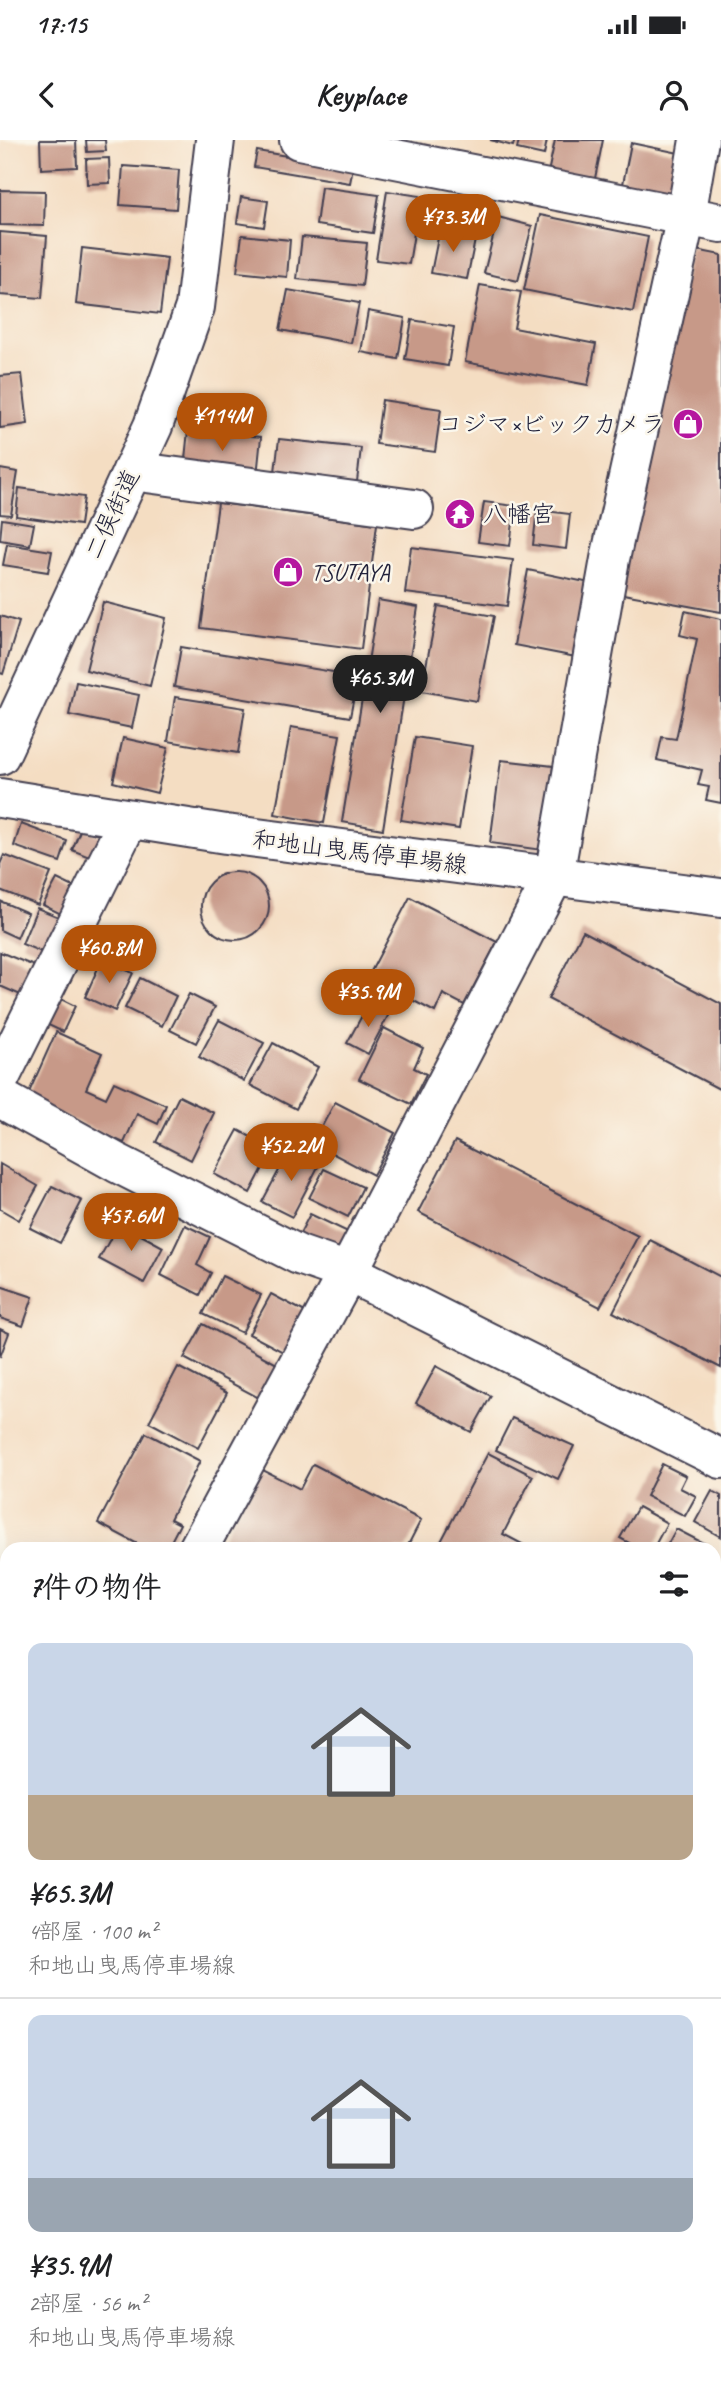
<!DOCTYPE html>
<html lang="ja">
<head>
<meta charset="utf-8">
<style>
	body { margin:0; font-family:Caveat,"Klee One",sans-serif; background:#f2f2f2; color:#202124; height:100vh; display:flex; flex-direction:column; font-size:26px; white-space:nowrap }
	* { box-sizing:border-box; margin:0 }
	p { font-size:23px; color:#757577 }
	.icon { flex:none; width:38px; height:38px; fill:none; stroke:currentColor; stroke-width:2; stroke-linecap:round; stroke-linejoin:round }
	.map { position:relative; flex:1; overflow:hidden }
	.panel { position:absolute; left:0px; top:1402px; width:721px; height:842px; display:flex; flex-direction:column; background:#fff; border-radius:21px 21px 0 0; box-shadow:0 7px 28px #0002 }
	.panel>* { flex:none }
	.price { position:absolute; translate:-50% -60px; padding:0 16px; border-radius:24px; background:#b45309; color:#fff; font-size:23px; line-height:46px; filter:drop-shadow(0 2px 4px #0008) }
	.price::after { content:''; position:absolute; left:50%; top:42px; width:21px; height:16px; margin-left:-10px; background:inherit; clip-path:polygon(0 0,100% 0,50% 100%) }
	.price.active { background:#222; color:#fff }
	ul { padding:0; list-style:none }
	li { display:grid; align-content:center; gap:14px; height:371px; padding:0 28px }
	li+li { border-top:2px solid #e0e0e0 }
	li span { display:grid; place-items:center; height:217px; border-radius:14px; color:#555 }
	li>.icon { margin-inline-start:auto }
	span .icon { width:126px; height:126px; fill:#fffc; stroke-width:1 }
	li b { font-size:30px }
	h2 { display:flex; justify-content:space-between; align-items:center; height:84px; padding:0 28px; font-size:30px }
	.status { display:flex; justify-content:space-between; align-items:center; height:49px; padding:0 35px; background:#fff; direction:ltr }
	.status svg { height:19px; fill:currentColor }
	header { display:flex; justify-content:space-between; align-items:center; height:91px; padding:0 28px; background:#fff; font-size:32px; font-weight:800 }
	.map>svg:first-child { display:block }
</style>
</head>
<body>
<div class="status"><b>17:15</b><svg viewBox="0 0 49 12"><path d="M0 12V9h3v3zM5 12V6h3v6zM10 12V3h3v9zM15 12V0h3v12zM26 1h20v11H26zM47 4h2v5h-2z"/></svg></div>
<header><svg class="icon" aria-label="back" viewBox="0 0 24 24"><path d="M15 5l-7 7 7 7"/></svg>Keyplace<svg class="icon" aria-label="person" viewBox="0 0 24 24"><circle cx="12" cy="8" r="4"/><path d="M4 21q1-7 8-7t8 7"/></svg></header>
<div class="map">
<svg width="721" height="2242" viewBox="0 0 721 2242">
	<rect width="100%" height="100%" fill="#fbf7ec"/>
	<filter id="ink" filterUnits="userSpaceOnUse"><feTurbulence type="fractalNoise" baseFrequency=".0143" numOctaves="2"/><feDisplacementMap in="SourceGraphic" scale="14" xChannelSelector="R" yChannelSelector="G"/><feConvolveMatrix kernelMatrix="1 2 1 2 8 2 1 2 1" color-interpolation-filters="sRGB"/></filter>
	<filter id="wash" filterUnits="userSpaceOnUse"><feTurbulence type="fractalNoise" baseFrequency=".00686" numOctaves="4" result="noise"/><feDisplacementMap in="SourceGraphic" scale="28" xChannelSelector="R" yChannelSelector="G"/><feGaussianBlur stdDeviation="1.57" result="paint"/><feColorMatrix in="noise" values="0 0 0 0 0 0 0 0 0 0 0 0 0 0 0 0 0 1.4 0 .05"/><feComposite in="paint" operator="in"/></filter>
	<g filter="url(#wash)">
		<rect width="100%" height="100%" fill="#f4ddc2"/>
		<path fill="#8dda97" stroke="#587e69" stroke-width="2" d="M 721,1741 L 721,1865 L 714,1864 L 714,1752 Z"/>
		<g fill="none" stroke-linecap="round" stroke-linejoin="round">
			<g stroke="#5dbcdc" stroke-width="58">
				<path d="M 714,1498 L 721,1484"/>
				<path d="M 330,2242 L 332,2236"/>
			</g>
		</g>
		<g id="blocks">
			<g fill="#c79988">
				<path d="M 40,0 L 76,0 L 77,27 L 41,29 Z"/>
				<path d="M 86,0 L 105,0 L 106,11 L 87,12 Z"/>
				<path d="M 490,0 L 515,0 L 513,6 Z"/>
				<path d="M 519,0 L 547,0 L 544,15 L 517,9 Z"/>
				<path d="M 555,0 L 603,0 L 594,43 L 548,33 Z"/>
				<path d="M 631,3 L 679,13 L 670,54 L 623,44 Z"/>
				<path d="M 257,11 L 353,27 L 350,43 L 254,27 Z"/>
				<path d="M 109,18 L 110,43 L 87,44 L 86,19 Z"/>
				<path d="M 123,26 L 179,30 L 176,69 L 120,65 Z"/>
				<path d="M 321,47 L 379,55 L 373,93 L 316,85 Z"/>
				<path d="M 0,50 L 45,51 L 44,86 L 0,85 Z"/>
				<path d="M 387,51 L 420,56 L 409,124 L 376,120 Z"/>
				<path d="M 241,57 L 268,61 L 264,87 L 237,83 Z"/>
				<path d="M 540,75 L 648,97 L 633,172 L 524,150 Z"/>
				<path d="M 498,77 L 532,86 L 518,141 L 484,133 Z"/>
				<path d="M 440,88 L 476,95 L 467,139 L 431,133 Z"/>
				<path d="M 0,92 L 47,96 L 42,158 L 0,155 Z"/>
				<path d="M 242,95 L 290,100 L 287,137 L 237,132 Z"/>
				<path d="M 302,97 L 367,103 L 362,146 L 297,139 Z"/>
				<path d="M 82,108 L 167,118 L 160,174 L 76,164 Z"/>
				<path d="M 691,109 L 721,115 L 721,472 L 618,453 Z"/>
				<path d="M 480,145 L 521,152 L 514,188 L 596,204 L 588,245 L 465,222 Z"/>
				<path d="M 288,150 L 359,163 L 351,203 L 280,190 Z"/>
				<path d="M 368,171 L 405,178 L 398,219 L 361,212 Z"/>
				<path d="M 412,180 L 454,187 L 448,226 L 405,219 Z"/>
				<path d="M 22,234 L 28,284 L 0,288 L 0,236 Z"/>
				<path d="M 382,260 L 441,269 L 435,312 L 376,304 Z"/>
				<path d="M 188,290 L 261,297 L 257,336 L 184,329 Z"/>
				<path d="M 279,299 L 361,308 L 356,350 L 274,340 Z"/>
				<path d="M 0,329 L 18,332 L 11,375 L 0,374 Z"/>
				<path d="M 19,348 L 84,357 L 80,385 L 16,376 Z"/>
				<path d="M 484,362 L 515,366 L 510,406 L 478,402 Z"/>
				<path d="M 218,363 L 377,384 L 361,509 L 201,488 Z"/>
				<path d="M 537,370 L 570,374 L 566,409 L 533,405 Z"/>
				<path d="M 2,379 L 34,384 L 30,405 L 0,400 Z"/>
				<path d="M 7,404 L 52,411 L 48,432 L 3,425 Z"/>
				<path d="M 411,407 L 513,420 L 507,466 L 405,453 Z"/>
				<path d="M 528,430 L 590,443 L 576,517 L 514,505 Z"/>
				<path d="M 378,460 L 418,467 L 383,689 L 342,682 Z"/>
				<path d="M 103,462 L 166,478 L 150,546 L 86,530 Z"/>
				<path d="M 438,466 L 494,476 L 477,561 L 421,551 Z"/>
				<path d="M 685,471 L 721,479 L 721,663 L 706,660 L 709,647 L 698,645 L 702,630 L 657,620 L 662,597 L 676,599 L 697,499 L 680,495 Z"/>
				<path d="M 0,476 L 19,482 L 3,534 L 0,533 Z"/>
				<path d="M 181,507 L 358,536 L 350,577 L 174,547 Z"/>
				<path d="M 76,542 L 139,555 L 132,588 L 69,575 Z"/>
				<path d="M 175,557 L 245,568 L 238,613 L 168,601 Z"/>
				<path d="M 291,587 L 340,595 L 324,683 L 275,674 Z"/>
				<path d="M 415,597 L 472,606 L 459,689 L 401,680 Z"/>
				<path d="M 123,598 L 168,608 L 157,653 L 113,642 Z"/>
				<path d="M 501,620 L 553,626 L 542,710 L 490,703 Z"/>
				<path d="M 21,684 L 67,701 L 60,722 L 14,706 Z"/>
				<path d="M 81,688 L 108,699 L 99,721 L 72,710 Z"/>
				<path d="M 4,715 L 51,733 L 38,765 L 0,750 L 0,724 Z"/>
				<circle cx="235" cy="766" r="34"/>
				<path d="M 57,739 L 82,751 L 69,778 L 43,765 Z"/>
				<path d="M 410,757 L 497,802 L 464,865 L 443,854 L 435,872 L 368,837 Z"/>
				<path d="M 0,761 L 28,773 L 17,798 L 0,790 Z"/>
				<path d="M 37,768 L 66,780 L 51,816 L 22,804 Z"/>
				<path d="M 583,791 L 721,864 L 721,950 L 548,859 Z"/>
				<path d="M 0,812 L 44,830 L 32,860 L 0,846 Z"/>
				<path d="M 102,819 L 133,833 L 115,871 L 85,857 Z"/>
				<path d="M 140,838 L 176,856 L 162,886 L 125,868 Z"/>
				<path d="M 189,854 L 215,867 L 196,903 L 170,890 Z"/>
				<path d="M 53,855 L 75,866 L 63,892 L 40,881 Z"/>
				<path d="M 369,863 L 389,874 L 368,914 L 347,903 Z"/>
				<path d="M 219,880 L 264,903 L 244,941 L 199,917 Z"/>
				<path d="M 384,888 L 423,908 L 414,928 L 426,934 L 411,964 L 359,939 Z"/>
				<path d="M 56,892 L 102,913 L 86,949 L 106,958 L 114,942 L 166,965 L 158,984 L 137,974 L 124,1003 L 26,959 Z"/>
				<path d="M 273,903 L 318,927 L 296,969 L 250,945 Z"/>
				<path d="M 179,956 L 214,973 L 191,1020 L 156,1002 Z"/>
				<path d="M 335,962 L 395,993 L 373,1035 L 313,1003 Z"/>
				<path d="M 238,990 L 273,1009 L 250,1053 L 214,1034 Z"/>
				<path d="M 455,1001 L 638,1096 L 600,1167 L 418,1072 Z"/>
				<path d="M 291,1008 L 320,1023 L 292,1077 L 262,1062 Z"/>
				<path d="M 0,1024 L 38,1046 L 19,1080 L 0,1069 Z"/>
				<path d="M 324,1029 L 363,1047 L 348,1077 L 309,1058 Z"/>
				<path d="M 52,1046 L 82,1061 L 60,1103 L 30,1088 Z"/>
				<path d="M 310,1074 L 350,1093 L 338,1117 L 298,1097 Z"/>
				<path d="M 119,1083 L 163,1107 L 144,1143 L 99,1119 Z"/>
				<path d="M 185,1085 L 210,1097 L 197,1125 L 211,1133 L 200,1155 L 161,1135 Z"/>
				<path d="M 650,1100 L 721,1137 L 721,1228 L 613,1172 Z"/>
				<path d="M 222,1136 L 261,1155 L 242,1193 L 203,1174 Z"/>
				<path d="M 0,1146 L 33,1157 L 23,1186 L 0,1178 Z"/>
				<path d="M 271,1154 L 307,1173 L 285,1213 L 249,1194 Z"/>
				<path d="M 203,1184 L 277,1224 L 259,1258 L 184,1218 Z"/>
				<path d="M 0,1189 L 9,1193 L 0,1217 Z"/>
				<path d="M 436,1226 L 491,1256 L 471,1292 L 416,1263 Z"/>
				<path d="M 178,1227 L 227,1253 L 198,1308 L 149,1282 Z"/>
				<path d="M 512,1278 L 574,1306 L 558,1339 L 496,1310 Z"/>
				<path d="M 146,1293 L 200,1321 L 170,1379 L 180,1384 L 167,1409 L 147,1409 L 98,1383 Z"/>
				<path d="M 488,1313 L 533,1336 L 503,1394 L 526,1406 L 525,1409 L 437,1409 Z"/>
				<path d="M 313,1324 L 421,1380 L 406,1409 L 217,1409 L 259,1328 L 300,1349 Z"/>
				<path d="M 662,1324 L 686,1336 L 680,1348 L 696,1356 L 685,1376 L 646,1356 Z"/>
				<path d="M 712,1351 L 721,1356 L 721,1397 L 695,1382 Z"/>
				<path d="M 638,1367 L 667,1383 L 653,1409 L 640,1409 L 620,1398 Z"/>
				<path d="M 676,1389 L 705,1404 L 702,1409 L 665,1409 Z"/>
				<path d="M 7,1593 L 7,1618 L 0,1615 L 0,1606 Z"/>
				<path d="M 0,1645 L 7,1648 L 7,1692 L 0,1689 Z"/>
				<path d="M 0,1701 L 7,1705 L 7,1739 L 0,1736 Z"/>
				<path d="M 714,1885 L 721,1886 L 721,1930 L 714,1928 Z"/>
				<path d="M 714,1938 L 721,1939 L 721,1974 L 714,1973 Z"/>
				<path d="M 714,1985 L 721,1987 L 721,2015 L 714,2014 Z"/>
				<path d="M 714,2024 L 721,2026 L 721,2051 L 719,2060 L 714,2059 Z"/>
				<path d="M 7,2042 L 7,2074 L 0,2071 L 0,2055 Z"/>
				<path d="M 0,2101 L 7,2104 L 7,2166 L 0,2180 Z"/>
				<path d="M 720,2160 L 721,2160 L 721,2191 L 714,2190 Z"/>
				<path d="M 94,2236 L 160,2236 L 158,2242 L 105,2242 Z"/>
				<path d="M 183,2236 L 221,2236 L 217,2242 L 192,2242 Z"/>
				<path d="M 436,2236 L 484,2236 L 496,2242 L 434,2242 Z"/>
			</g>
		</g>
	</g>
	<g filter="url(#ink)">
		<use href="#blocks" fill-opacity="0" stroke="#423e4f" stroke-width="2"/>
		<g fill="none" stroke-linecap="round" stroke-linejoin="round">
			<g stroke="#423e4f" stroke-width="42">
				<g id="minor">
					<path d="M 299,0 L 721,83"/>
					<path d="M 132,331 L 414,369"/>
					<path d="M 0,615 L 153,286 L 195,167 L 215,0"/>
					<path d="M 0,938 L 129,679"/>
					<path d="M 0,958 L 117,1023 L 299,1115 L 348,1132 L 721,1319"/>
					<path d="M 198,1409 L 348,1132 L 554,736 L 610,419 L 686,76 L 699,0"/>
					<path d="M 714,1456 L 721,1443"/>
					<path d="M 0,1629 L 7,1632"/>
					<path d="M 714,1632 L 721,1635"/>
					<path d="M 714,1710 L 721,1696"/>
					<path d="M 0,1791 L 7,1777"/>
					<path d="M 0,1947 L 7,1951"/>
					<path d="M 543,2236 L 552,2242"/>
					<path d="M 306,2242 L 308,2236"/>
				</g>
			</g>
			<g stroke="#423e4f" stroke-width="42">
				<path id="major" d="M 0,658 L 226,694 L 721,758"/>
			</g>
			<use href="#minor" stroke="#fff" stroke-width="38"/>
			<use href="#major" stroke="#fff" stroke-width="38"/>
		</g>
	</g>
	<defs>
		<g id="shop-disc" transform="scale(1.575)"><circle r="9.5" fill="#b5179e" stroke="#fbf7ec"/><path d="M-5-2.5h2.3a2.7 3.5 0 0 1 5.4 0H5L5.5 6h-11ZM-1.5-2.5h3a1.5 2.3 0 0 0-3 0Z" fill="#fff"/></g>
		<g id="temple-disc" transform="scale(1.575)"><circle r="9.5" fill="#b5179e" stroke="#fbf7ec"/><path d="M0-6L5-2H3V0L6.5 2.5H4V6H1.5V3h-3V6H-4V2.5H-6.5L-3 0V-2H-5Z" fill="#fff"/></g>
	</defs>
	<g fill-rule="evenodd">
		<use href="#shop-disc" x="688" y="284"/>
		<use href="#temple-disc" x="460" y="374"/>
		<use href="#shop-disc" x="288" y="432"/>
	</g>
	<g text-anchor="middle" dominant-baseline="central" stroke-width="5" stroke-linejoin="round" paint-order="stroke">
		<g font-size="24" fill="#22223b" stroke="#fbf7ec" text-anchor="start">
			<text x="665" y="284" text-anchor="end">コジマ×ビックカメラ</text>
			<text x="483" y="374">八幡宮</text>
			<text x="311" y="432">TSUTAYA</text>
		</g>
		<g font-size="24" fill="#22223b" stroke="#fbf7ec">
			<text transform="translate(112 374) rotate(-65)">二俣街道</text>
			<text transform="translate(360 712) rotate(7)">和地山曳馬停車場線</text>
		</g>
	</g>
</svg>
<b class="price" style="left:453px;top:114px">¥73.3M</b>
<b class="price" style="left:222px;top:313px">¥114M</b>
<b class="price active" style="left:380px;top:575px">¥65.3M</b>
<b class="price" style="left:109px;top:845px">¥60.8M</b>
<b class="price" style="left:368px;top:889px">¥35.9M</b>
<b class="price" style="left:291px;top:1043px">¥52.2M</b>
<b class="price" style="left:131px;top:1113px">¥57.6M</b>
<section class="panel">
<h2>7件の物件<svg class="icon" aria-label="filters" viewBox="0 0 24 24"><path d="M4 7h16M4 17h16"/><circle cx="9" cy="7" r="2"/><circle cx="15" cy="17" r="2"/></svg></h2>
<ul>
<li><span style="background:linear-gradient(#c9d6e8 70%,#b9a48a 0)"><svg class="icon" aria-label="home" viewBox="0 0 24 24"><path d="M3 11l9-7 9 7M6 9v11h12V9"/></svg></span><div><b>¥65.3M</b><p>4部屋 · 100 m²</p><p>和地山曳馬停車場線</p></div></li>
<li><span style="background:linear-gradient(#c9d6e8 75%,#9aa5b1 0)"><svg class="icon" aria-label="home" viewBox="0 0 24 24"><path d="M3 11l9-7 9 7M6 9v11h12V9"/></svg></span><div><b>¥35.9M</b><p>2部屋 · 56 m²</p><p>和地山曳馬停車場線</p></div></li>
</ul>
</section>
</div>
</body>
</html>
